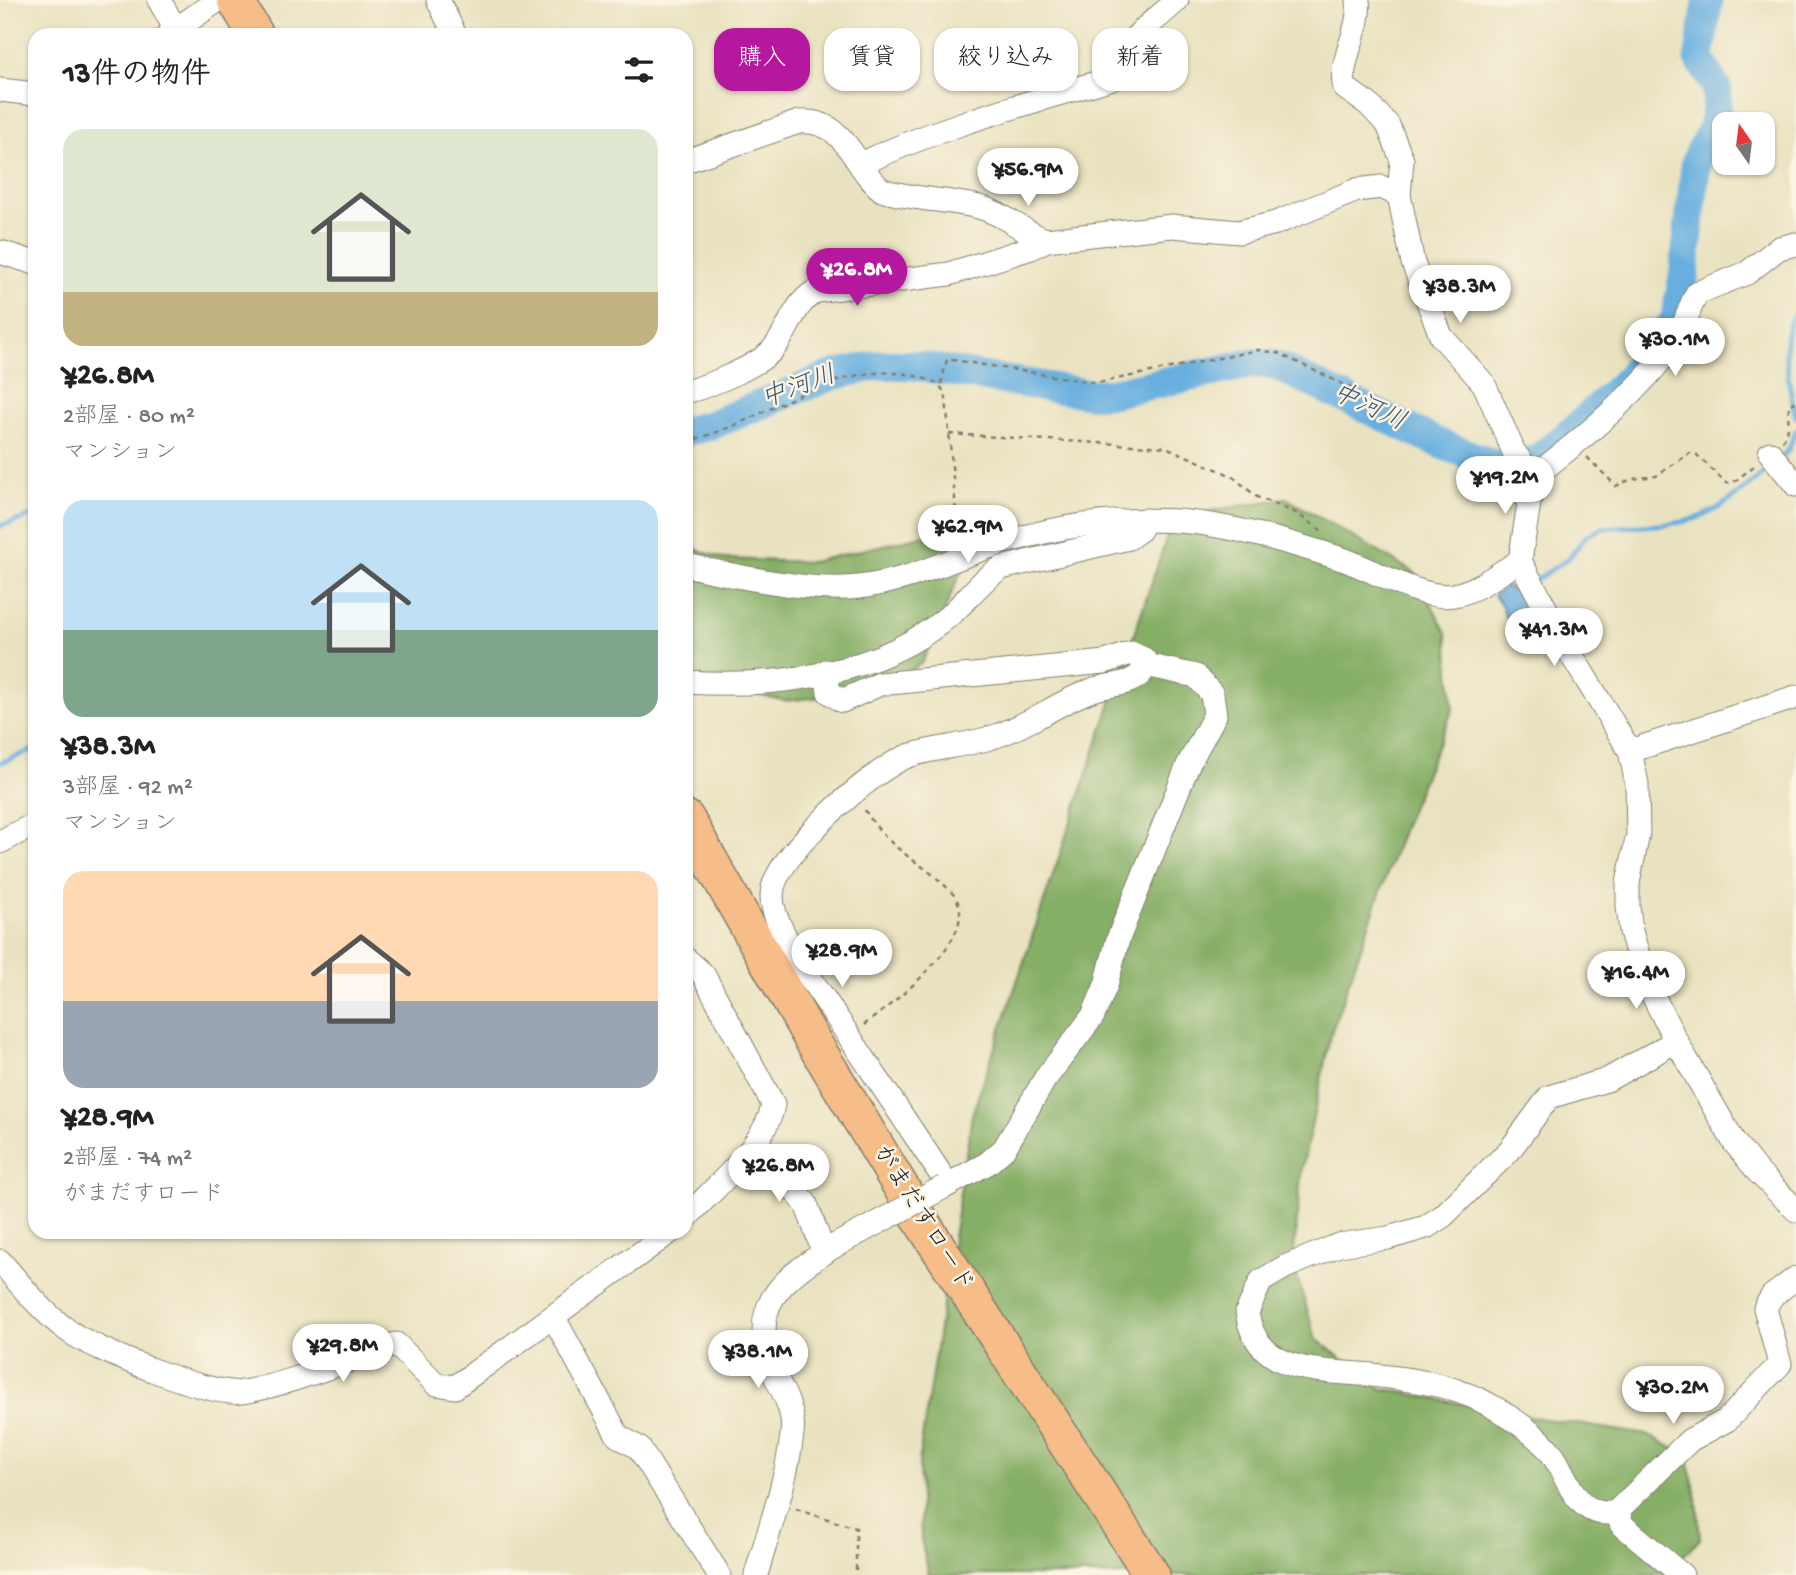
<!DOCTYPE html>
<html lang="ja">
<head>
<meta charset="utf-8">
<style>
	body { margin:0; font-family:"Gochi Hand","Klee One",sans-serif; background:#f2f2f2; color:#222; height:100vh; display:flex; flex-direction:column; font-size:26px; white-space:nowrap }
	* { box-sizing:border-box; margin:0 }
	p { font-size:23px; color:#767676 }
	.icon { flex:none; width:38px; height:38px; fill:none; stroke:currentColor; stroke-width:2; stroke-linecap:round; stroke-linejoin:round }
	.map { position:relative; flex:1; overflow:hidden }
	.details { position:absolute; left:28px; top:28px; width:665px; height:1211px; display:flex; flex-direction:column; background:#fff; border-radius:21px; box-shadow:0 2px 5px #0004 }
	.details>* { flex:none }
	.guide { position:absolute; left:714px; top:28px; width:665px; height:63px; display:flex; gap:14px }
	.needle { width:46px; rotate:346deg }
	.buttons { position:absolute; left:1712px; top:112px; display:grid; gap:14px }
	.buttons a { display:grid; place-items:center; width:63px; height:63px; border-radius:14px; background:#fff; box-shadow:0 2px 5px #0004; font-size:35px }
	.price { position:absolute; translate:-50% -60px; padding:0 16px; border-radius:24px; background:#fff; color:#222; font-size:23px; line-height:46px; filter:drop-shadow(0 2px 4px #0008) }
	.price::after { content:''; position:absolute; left:50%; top:42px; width:21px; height:16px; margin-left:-10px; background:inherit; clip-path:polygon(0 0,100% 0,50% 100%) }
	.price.current { background:#b5179e; color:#fff }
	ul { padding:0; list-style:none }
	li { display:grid; align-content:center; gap:14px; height:371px; padding:0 35px }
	li span { display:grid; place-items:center; height:217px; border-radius:21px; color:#555 }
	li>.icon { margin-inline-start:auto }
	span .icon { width:126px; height:126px; fill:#fffc; stroke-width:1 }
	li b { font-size:30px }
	h2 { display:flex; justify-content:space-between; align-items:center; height:84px; padding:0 35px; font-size:30px }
	.pill { padding:0 24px; border-radius:21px; background:#fff; box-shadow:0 2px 5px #0004; font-size:24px; line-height:63px }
	.pill.current { background:#b5179e; color:#fff }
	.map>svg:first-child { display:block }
</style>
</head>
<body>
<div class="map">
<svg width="1796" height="1575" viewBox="0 0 1796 1575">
	<rect width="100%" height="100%" fill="#fcf5e5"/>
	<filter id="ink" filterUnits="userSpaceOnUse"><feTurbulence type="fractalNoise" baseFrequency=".0143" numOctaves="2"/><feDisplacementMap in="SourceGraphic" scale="14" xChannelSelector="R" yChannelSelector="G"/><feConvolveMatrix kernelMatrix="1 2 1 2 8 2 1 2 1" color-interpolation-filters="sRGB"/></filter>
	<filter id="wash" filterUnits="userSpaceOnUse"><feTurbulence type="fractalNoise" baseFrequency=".00686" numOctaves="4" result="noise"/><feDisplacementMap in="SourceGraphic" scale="28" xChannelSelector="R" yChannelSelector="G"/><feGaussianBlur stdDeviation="1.57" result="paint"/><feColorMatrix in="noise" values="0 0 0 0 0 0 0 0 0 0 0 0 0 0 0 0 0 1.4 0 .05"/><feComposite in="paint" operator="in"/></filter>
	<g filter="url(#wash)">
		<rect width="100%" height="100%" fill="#e9e2c0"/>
		<g fill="#86af66" stroke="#516641" stroke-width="2">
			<path d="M 1286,498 L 1415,573 L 1447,634 L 1453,709 L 1404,825 L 1331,1033 L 1301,1174 L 1293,1263 L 1316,1339 L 1380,1388 L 1514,1414 L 1647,1435 L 1687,1455 L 1697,1499 L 1700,1539 L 1664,1575 L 929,1575 L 921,1539 L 919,1458 L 972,1115 L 1171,525 L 1192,514 Z"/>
			<path d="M 943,531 L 964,543 L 963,567 L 922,663 L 892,682 L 837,695 L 786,701 L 686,680 L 686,546 L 724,559 L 811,562 Z"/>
		</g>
		<path fill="#68afdf" stroke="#42667e" stroke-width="2" d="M 1507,586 L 1509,589 L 1520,586 L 1528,608 L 1523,613 L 1506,619 L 1501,604 L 1493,595 Z"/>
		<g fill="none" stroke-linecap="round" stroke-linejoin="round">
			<g stroke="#68afdf" stroke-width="5">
				<path d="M 1796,313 C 1777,332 1790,392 1796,417"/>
				<path d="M 1781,458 L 1789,449 L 1796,430"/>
				<path d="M 0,526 L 35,515"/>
				<path d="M 1537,579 L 1568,559 L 1586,536 L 1603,528 C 1632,526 1666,527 1694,519 C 1724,510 1750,484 1774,464"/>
				<path d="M 0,763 L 35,749"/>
			</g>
			<path stroke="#68afdf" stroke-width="30" d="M 686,431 L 708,426 L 833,375 L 879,365 L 912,365 L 1091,394 L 1112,393 L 1254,363 L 1275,365 L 1443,445 L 1491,463 L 1513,466 L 1538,459 L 1577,427 L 1627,380 L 1675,320 L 1684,274 L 1696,161 L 1713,126 L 1717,109 L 1717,89 L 1699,58 L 1708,0"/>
		</g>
	</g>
	<g filter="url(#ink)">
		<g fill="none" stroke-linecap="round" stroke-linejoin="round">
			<g stroke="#827f6e" stroke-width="25">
				<g id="minor">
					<path d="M 159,0 L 179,35"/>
					<path d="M 438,0 L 455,35"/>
					<path d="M 1358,0 C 1362,29 1337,64 1345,88 L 1368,104 L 1388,125 L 1402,160 L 1399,195 L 1413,263 L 1441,336 L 1484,384 L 1514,452 L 1533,477"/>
					<path d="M 168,35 L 218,0"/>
					<path d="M 0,90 L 35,94"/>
					<path d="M 686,161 L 799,122 C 848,119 851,166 882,190 C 913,200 947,199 979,207 C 1004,213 1022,232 1046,240 L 1172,226 L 1239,232 L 1276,223 L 1357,190 L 1381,187 L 1399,195"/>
					<path d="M 861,164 C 942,125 1029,103 1116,77 C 1129,31 1147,30 1177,0"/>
					<path d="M 1796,244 L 1779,248 L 1747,273 L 1697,293 C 1689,307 1686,324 1677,338 C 1645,388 1580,441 1533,477 L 1520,561 L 1563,641 L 1630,751 L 1637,784 L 1638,834 L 1628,883 L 1628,907 L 1631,931 L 1645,980 L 1676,1041 L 1734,1142 L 1758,1172 L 1796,1210"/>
					<path d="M 0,252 L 35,263"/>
					<path d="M 686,392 C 708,386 760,366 774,348 C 790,329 793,304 816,291 L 949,274 L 1031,248 L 1046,240"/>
					<path d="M 1770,453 L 1796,485"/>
					<path d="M 686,565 C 733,576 812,593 859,587 C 905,582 943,563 986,548 C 1049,527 1112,517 1179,521 C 1232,525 1288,542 1339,558 C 1372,568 1421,601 1454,595 C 1477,591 1499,573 1520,561"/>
					<path d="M 826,671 L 829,692 L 842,701 L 880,684 L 1105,662 L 1131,653 L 1144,659 L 1146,665 C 1138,687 1111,683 1092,690 C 1059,702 1029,725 996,736 C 967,746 936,747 908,756 C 873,769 781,851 773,888 C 768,910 784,933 793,952 L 948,1185"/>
					<path d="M 686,682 C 776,688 880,675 950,615 C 968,600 980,580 1001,568 L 1129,538 L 1140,530 L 1146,520"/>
					<path d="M 1630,751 L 1796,697"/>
					<path d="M 0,842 L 35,824"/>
					<path d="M 686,959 L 703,974 L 773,1104 C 768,1143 712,1190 686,1218"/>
					<path d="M 755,1143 L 806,1204 L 824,1253"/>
					<path d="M 944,1187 L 988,1163 L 1004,1149 L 1045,1079 L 1093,1016 L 1106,985 L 1118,939 L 1188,765 L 1215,715 L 1212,694 L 1196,676 L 1146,665"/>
					<path d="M 0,1261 C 21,1285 41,1311 67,1330 C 94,1350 212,1397 242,1392 C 288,1385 350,1359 396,1344 L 436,1384 L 455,1387 L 670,1232"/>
					<path d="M 554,1318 L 618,1436 L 639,1448 L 719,1575"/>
					<path d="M 1617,1513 C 1606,1513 1596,1514 1587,1507 C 1571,1496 1563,1470 1552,1454 C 1534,1430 1489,1401 1460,1392 C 1434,1382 1399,1378 1371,1375 C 1324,1370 1256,1376 1247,1312 L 1261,1281 L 1285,1267 L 1339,1245 L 1388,1238 L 1426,1227 L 1443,1216 L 1509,1151 L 1549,1097 L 1607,1080 L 1676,1041"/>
					<path d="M 756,1575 C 769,1529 787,1481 792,1434 C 795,1414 785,1395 776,1378 C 744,1306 780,1280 836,1245"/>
					<path d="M 1682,1575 L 1621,1524 L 1618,1510 L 1690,1440 L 1727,1420 L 1780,1364 L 1765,1308 L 1772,1296 L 1796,1278"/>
				</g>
			</g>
			<g stroke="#827f6e" stroke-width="38">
				<g id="highway">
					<path d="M 235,0 L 256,35"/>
					<path d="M 686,818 L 811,1038 L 925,1227 L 1152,1575"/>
				</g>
			</g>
			<g stroke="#827f6e" stroke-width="2.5" stroke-dasharray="5 5" stroke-linecap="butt">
				<path d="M 941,384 L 947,359 L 1097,383 L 1258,350 L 1278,353 L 1355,390"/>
				<path d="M 949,434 L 1166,447 L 1232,476 L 1257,497 L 1296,513 L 1322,531"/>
				<path d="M 686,441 C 762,426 837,354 919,377 C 933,381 942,383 946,398 L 957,523 L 968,532"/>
				<path d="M 1783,441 L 1788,428 L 1789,404 L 1796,402"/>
				<path d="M 1587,457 L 1616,486 L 1632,479 L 1656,476 L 1690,453 L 1696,454 L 1726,483 L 1734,482 L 1754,466"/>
				<path d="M 864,1025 C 889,1006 987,934 953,894 C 924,861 891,854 865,810"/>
				<path d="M 796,1509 L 856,1528 L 856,1575"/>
			</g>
			<use href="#minor" stroke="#fff" stroke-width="23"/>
			<use href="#highway" stroke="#f7bd88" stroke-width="35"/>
			<g stroke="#827f6e" stroke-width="25" stroke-linecap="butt">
				<path id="minor-bridge" d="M 836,1245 L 944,1187"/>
			</g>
			<use href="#minor-bridge" stroke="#fff" stroke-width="23"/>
		</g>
	</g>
	<g text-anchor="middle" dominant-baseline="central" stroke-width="5" stroke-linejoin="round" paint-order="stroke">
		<g font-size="24" fill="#1c1c1c" stroke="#fcf5e5">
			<text transform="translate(922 1219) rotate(58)">がまだすロード</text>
		</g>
		<g font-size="26" font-style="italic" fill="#3a576a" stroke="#fcf5e5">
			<text transform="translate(799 389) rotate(-20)">中河川</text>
			<text transform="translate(1368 409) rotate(25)">中河川</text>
		</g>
	</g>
</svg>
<div class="buttons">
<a><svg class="needle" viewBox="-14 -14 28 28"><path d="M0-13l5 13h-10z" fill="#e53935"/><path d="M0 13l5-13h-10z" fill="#767676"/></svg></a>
</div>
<b class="price" style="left:1028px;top:208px">¥56.9M</b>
<b class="price current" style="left:857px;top:308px">¥26.8M</b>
<b class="price" style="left:1460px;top:325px">¥38.3M</b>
<b class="price" style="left:1675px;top:378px">¥30.1M</b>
<b class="price" style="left:1505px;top:516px">¥19.2M</b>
<b class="price" style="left:968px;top:565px">¥62.9M</b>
<b class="price" style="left:1554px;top:668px">¥41.3M</b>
<b class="price" style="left:842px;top:989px">¥28.9M</b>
<b class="price" style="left:1636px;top:1011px">¥16.4M</b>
<b class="price" style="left:779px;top:1204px">¥26.8M</b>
<b class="price" style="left:343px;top:1384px">¥29.8M</b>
<b class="price" style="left:758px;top:1390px">¥38.1M</b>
<b class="price" style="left:1673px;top:1426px">¥30.2M</b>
<div class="guide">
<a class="pill current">購入</a>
<a class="pill">賃貸</a>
<a class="pill">絞り込み</a>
<a class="pill">新着</a>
</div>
<section class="details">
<h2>13件の物件<svg class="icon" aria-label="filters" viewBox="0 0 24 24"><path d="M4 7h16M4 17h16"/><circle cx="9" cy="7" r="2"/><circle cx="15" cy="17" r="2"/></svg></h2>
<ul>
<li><span style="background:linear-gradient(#dfe7d0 75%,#c2b280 0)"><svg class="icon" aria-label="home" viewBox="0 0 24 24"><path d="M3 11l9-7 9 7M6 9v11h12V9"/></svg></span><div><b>¥26.8M</b><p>2部屋 · 80 m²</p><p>マンション</p></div></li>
<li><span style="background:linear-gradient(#bfe0f5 60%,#7fa58c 0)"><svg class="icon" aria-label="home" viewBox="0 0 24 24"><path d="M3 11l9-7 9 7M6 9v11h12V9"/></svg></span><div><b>¥38.3M</b><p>3部屋 · 92 m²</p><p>マンション</p></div></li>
<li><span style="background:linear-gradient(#ffd9b3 60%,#9aa5b1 0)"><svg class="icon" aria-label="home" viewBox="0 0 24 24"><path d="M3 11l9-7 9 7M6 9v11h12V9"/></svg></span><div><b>¥28.9M</b><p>2部屋 · 74 m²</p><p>がまだすロード</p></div></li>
</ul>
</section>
</div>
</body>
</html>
